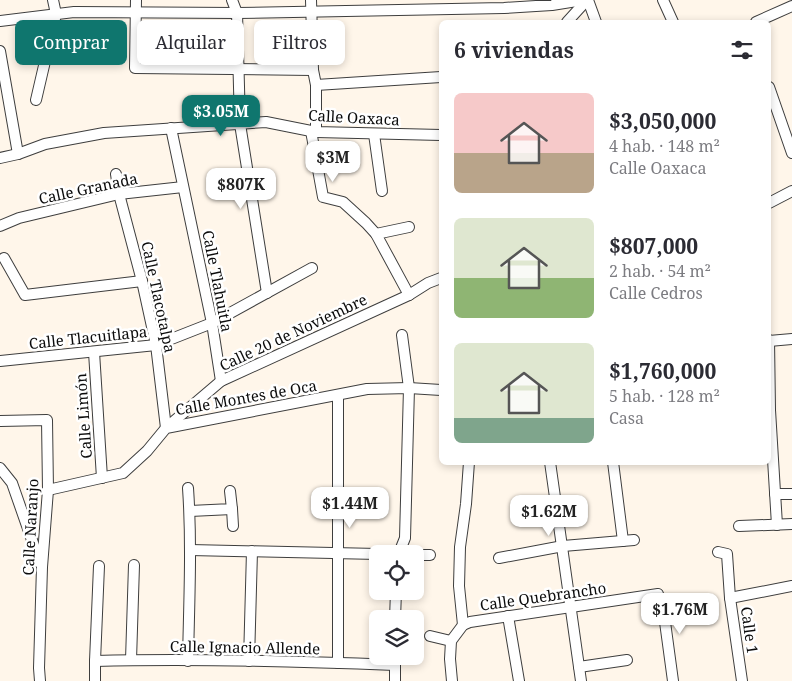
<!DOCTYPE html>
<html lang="es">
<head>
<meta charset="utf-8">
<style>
	body { margin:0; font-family:"Noto Serif",serif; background:#f7f7f7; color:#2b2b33; height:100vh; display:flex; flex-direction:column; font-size:19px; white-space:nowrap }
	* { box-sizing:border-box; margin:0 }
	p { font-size:16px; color:#7c7c81 }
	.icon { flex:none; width:28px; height:28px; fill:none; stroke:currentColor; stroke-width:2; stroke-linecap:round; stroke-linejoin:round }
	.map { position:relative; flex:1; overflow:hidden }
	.sheet { position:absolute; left:439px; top:20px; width:332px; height:445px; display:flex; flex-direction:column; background:#fff; border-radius:8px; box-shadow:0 2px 8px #0003 }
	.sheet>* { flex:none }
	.hud { position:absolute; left:15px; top:20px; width:349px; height:45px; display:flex; gap:10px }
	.fabs { position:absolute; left:369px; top:545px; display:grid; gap:10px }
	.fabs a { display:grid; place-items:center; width:55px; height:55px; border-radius:8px; background:#fff; box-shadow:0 2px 8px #0003; font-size:25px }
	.price { position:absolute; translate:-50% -42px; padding:0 11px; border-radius:10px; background:#fff; color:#222; font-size:16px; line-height:32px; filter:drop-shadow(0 1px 2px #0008) }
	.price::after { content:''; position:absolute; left:50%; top:30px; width:15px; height:11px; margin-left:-8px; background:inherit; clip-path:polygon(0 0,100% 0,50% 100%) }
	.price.selected { background:#0f766e; color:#fff }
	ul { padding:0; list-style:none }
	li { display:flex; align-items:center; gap:15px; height:125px; padding:0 15px }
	li span { display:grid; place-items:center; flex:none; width:140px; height:100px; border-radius:8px; color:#555 }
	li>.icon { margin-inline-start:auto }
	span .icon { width:60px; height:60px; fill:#fffc; stroke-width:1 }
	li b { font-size:21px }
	h2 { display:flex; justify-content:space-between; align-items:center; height:60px; padding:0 15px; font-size:21px }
	.chip { padding:0 18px; border-radius:8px; background:#fff; box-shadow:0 2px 8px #0003; font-size:18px; line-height:45px }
	.chip.selected { background:#0f766e; color:#fff }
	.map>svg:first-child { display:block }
</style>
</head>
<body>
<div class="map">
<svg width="792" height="681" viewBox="0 0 792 681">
	<rect width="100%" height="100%" fill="#fff6ea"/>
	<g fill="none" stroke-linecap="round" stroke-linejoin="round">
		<g stroke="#3e3e3e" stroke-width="12">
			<g id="minor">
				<path d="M 136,0 L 135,68 L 313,70"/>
				<path d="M 232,0 L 237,13 L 240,124 L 267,293"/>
				<path d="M 311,0 L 313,70 L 316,85 L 316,132"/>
				<path d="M 588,0 L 596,22"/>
				<path d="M 663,0 L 673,22"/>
				<path d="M 0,21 L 74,12 L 237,13 L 504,8 L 552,5 L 583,0"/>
				<path d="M 567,22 L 587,0"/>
				<path d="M 756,22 L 792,6"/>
				<path d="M 0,51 L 18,154"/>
				<path d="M 316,85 L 441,77"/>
				<path d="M 769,87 L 792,153"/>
				<path d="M 36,100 L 56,14 L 53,0"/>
				<path d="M 171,128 L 212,323 L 221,381"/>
				<path d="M 311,131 L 323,197 L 343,202 L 366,223 L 376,234 L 409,295"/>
				<path d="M 374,134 L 382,191"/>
				<path d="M 0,158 L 18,154 L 45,144 L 104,133 L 266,122 L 316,132 L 441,135"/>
				<path d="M 116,174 L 119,194 L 142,281 L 156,345 L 166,428"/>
				<path d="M 769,203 L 792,191"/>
				<path d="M 0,226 L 19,218 L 119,194 L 183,187"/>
				<path d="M 376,234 L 409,227"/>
				<path d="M 4,258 L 25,295 L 142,281"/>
				<path d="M 769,340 L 770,410 L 777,525"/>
				<path d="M 769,341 L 792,339"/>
				<path d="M 94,352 L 102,478"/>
				<path d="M 0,361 L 156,345 L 212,323 L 312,268"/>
				<path d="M 338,396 L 338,663"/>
				<path d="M 0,421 L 47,420 L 48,490 L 42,567 L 39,668 L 40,681"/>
				<path d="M 167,427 L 221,381 L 409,295 L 428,283 L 441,278"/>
				<path d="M 550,462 L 581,681"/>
				<path d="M 613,462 L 623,541"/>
				<path d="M 0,468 L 12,483 L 40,563"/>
				<path d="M 48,490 L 123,473 L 147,451 L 166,428 L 367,389 L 409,388 L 441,390"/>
				<path d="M 775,494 L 792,494"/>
				<path d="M 232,509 L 233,526"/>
				<path d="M 190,511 L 232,509 L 230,491"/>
				<path d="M 739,526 L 792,524"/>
				<path d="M 190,550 L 378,554"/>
				<path d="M 718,552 L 727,554 L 730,598 L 742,681"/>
				<path d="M 397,554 L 401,548 L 405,538 L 409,388 L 402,335"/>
				<path d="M 415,555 L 430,555"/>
				<path d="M 499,558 L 563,546 L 634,540"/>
				<path d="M 730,598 L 792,586"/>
				<path d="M 508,616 L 519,681"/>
				<path d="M 395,619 L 396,591"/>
				<path d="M 463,625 L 459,586 L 460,547 L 466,504 L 469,462"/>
				<path d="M 430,636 L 451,641"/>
				<path d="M 131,660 L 134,565"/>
				<path d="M 95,661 C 194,658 295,661 395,665"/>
				<path d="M 188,661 C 189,604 192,546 188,488"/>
				<path d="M 249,661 L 252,551"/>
				<path d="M 579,667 L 627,660"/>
				<path d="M 95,681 L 95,661 L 99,566"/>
				<path d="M 395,681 L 395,656"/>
				<path d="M 452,681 L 450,659 L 451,641 L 463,625 L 470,622 L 658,594 L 665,622 L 673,681"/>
			</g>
		</g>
		<use href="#minor" stroke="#fff" stroke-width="10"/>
	</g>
	<g text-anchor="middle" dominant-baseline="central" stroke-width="5" stroke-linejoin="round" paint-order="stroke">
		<g font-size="15" fill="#0b0b0b" stroke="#fff">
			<text transform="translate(354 117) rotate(3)">Calle Oaxaca</text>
			<text transform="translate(88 188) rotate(-12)">Calle Granada</text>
			<text transform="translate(218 281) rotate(79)">Calle Tlahuitla</text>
			<text transform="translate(159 297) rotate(78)">Calle Tlacotalpa</text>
			<text transform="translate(293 332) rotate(-25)">Calle 20 de Noviembre</text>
			<text transform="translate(88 337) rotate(-6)">Calle Tlacuitlapa</text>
			<text transform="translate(246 397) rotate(-10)">Calle Montes de Oca</text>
			<text transform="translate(83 416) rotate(-94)">Calle Limón</text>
			<text transform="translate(30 527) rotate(-87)">Calle Naranjo</text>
			<text transform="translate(543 596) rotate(-8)">Calle Quebrancho</text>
			<text transform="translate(750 630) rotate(82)">Calle 1</text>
			<text transform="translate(245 647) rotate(1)">Calle Ignacio Allende</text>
		</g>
	</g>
</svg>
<div class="fabs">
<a><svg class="icon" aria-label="locate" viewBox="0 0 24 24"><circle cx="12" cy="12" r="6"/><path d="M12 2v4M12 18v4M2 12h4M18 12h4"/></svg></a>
<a><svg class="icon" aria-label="layers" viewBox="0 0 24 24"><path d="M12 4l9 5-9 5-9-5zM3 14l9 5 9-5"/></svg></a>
</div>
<b class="price selected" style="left:221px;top:137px">$3.05M</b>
<b class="price" style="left:333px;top:183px">$3M</b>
<b class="price" style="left:241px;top:210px">$807K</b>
<b class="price" style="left:350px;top:529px">$1.44M</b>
<b class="price" style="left:549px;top:537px">$1.62M</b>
<b class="price" style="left:680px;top:635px">$1.76M</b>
<div class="hud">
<a class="chip selected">Comprar</a>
<a class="chip">Alquilar</a>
<a class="chip">Filtros</a>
</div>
<section class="sheet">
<h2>6 viviendas<svg class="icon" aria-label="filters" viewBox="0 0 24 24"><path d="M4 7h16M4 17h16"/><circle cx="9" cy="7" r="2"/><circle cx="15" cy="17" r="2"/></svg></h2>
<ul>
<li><span style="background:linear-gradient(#f6c9c9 60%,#b9a48a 0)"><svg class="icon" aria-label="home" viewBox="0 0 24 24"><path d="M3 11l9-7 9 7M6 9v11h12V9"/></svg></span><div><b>$3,050,000</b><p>4 hab. · 148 m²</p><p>Calle Oaxaca</p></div></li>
<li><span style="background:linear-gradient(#dfe7d0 60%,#8fb573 0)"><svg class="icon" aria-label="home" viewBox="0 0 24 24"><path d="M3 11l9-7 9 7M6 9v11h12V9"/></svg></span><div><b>$807,000</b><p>2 hab. · 54 m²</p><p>Calle Cedros</p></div></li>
<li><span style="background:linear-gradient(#dfe7d0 75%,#7fa58c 0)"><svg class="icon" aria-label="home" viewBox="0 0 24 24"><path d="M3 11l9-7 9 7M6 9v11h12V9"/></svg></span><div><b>$1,760,000</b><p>5 hab. · 128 m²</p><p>Casa</p></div></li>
</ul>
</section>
</div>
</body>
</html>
